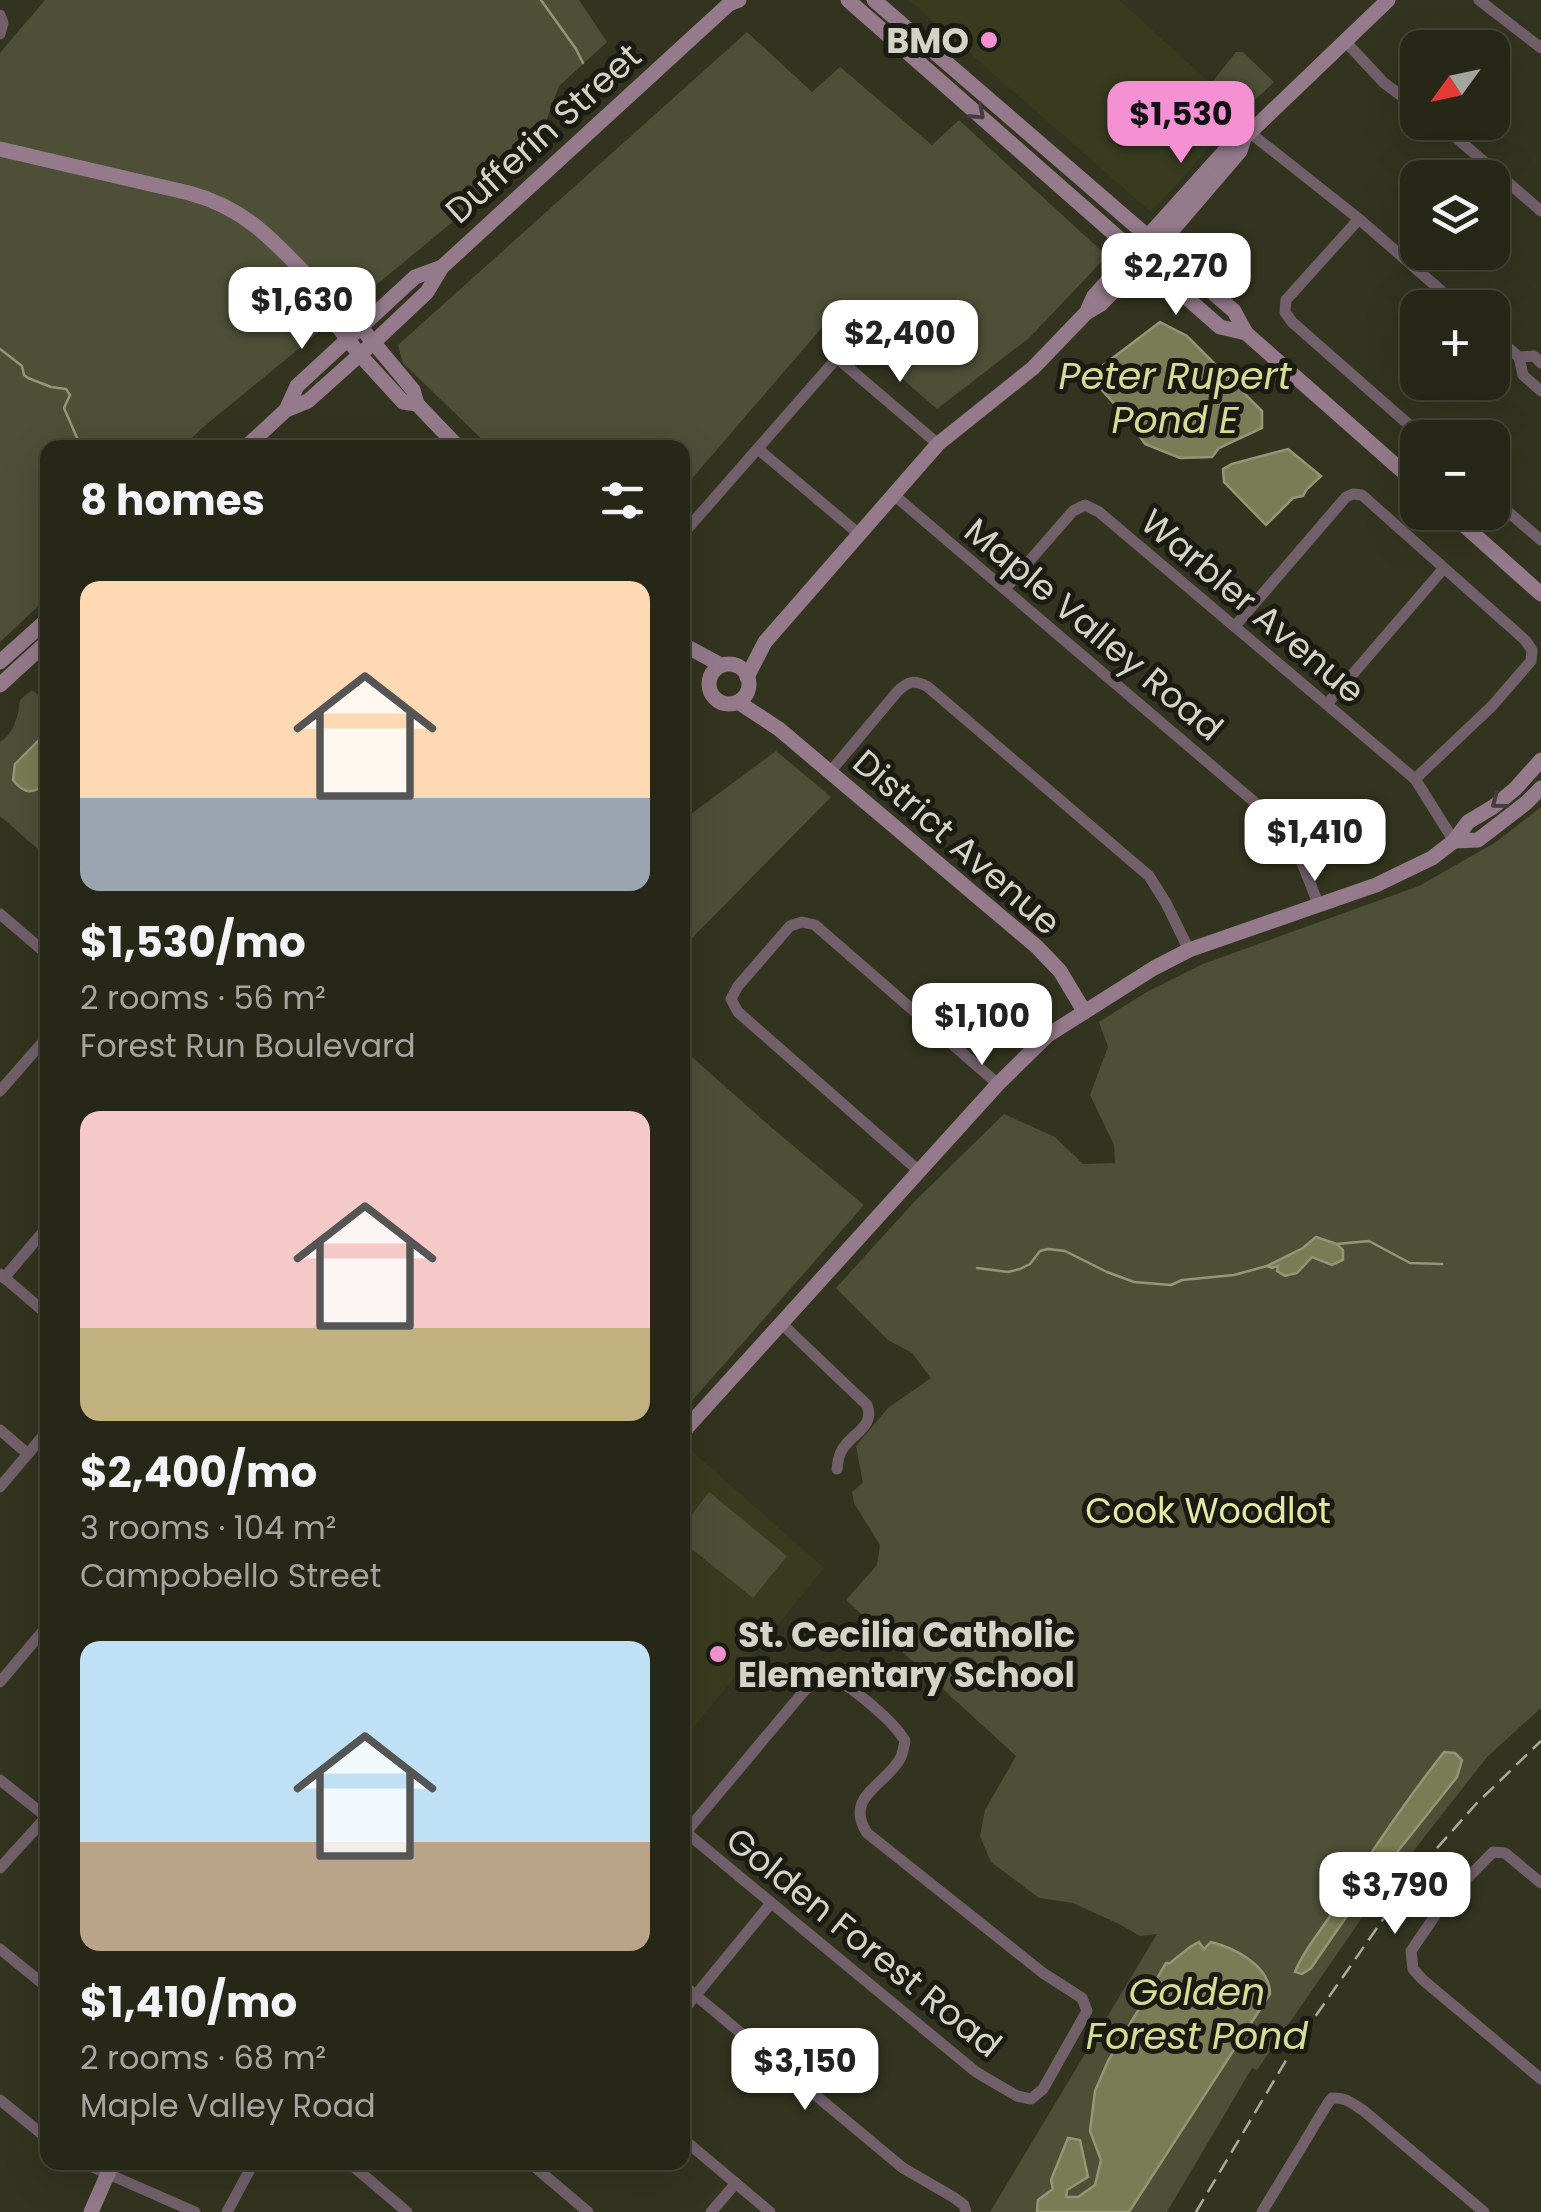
<!DOCTYPE html>
<html lang="en">
<head>
<meta charset="utf-8">
<style>
	body { margin:0; font-family:Poppins,sans-serif; background:#323324; color:#f1f3f6; height:100vh; display:flex; flex-direction:column; font-size:38px; white-space:nowrap }
	* { box-sizing:border-box; margin:0 }
	p { font-size:32px; color:#a4a5a1 }
	.icon { flex:none; width:55px; height:55px; fill:none; stroke:currentColor; stroke-width:2; stroke-linecap:round; stroke-linejoin:round }
	.map { position:relative; flex:1; overflow:hidden }
	.drawer { position:absolute; left:40px; top:440px; width:650px; height:1730px; display:flex; flex-direction:column; background:#262717; border-radius:20px; box-shadow:0 10px 40px #0002,0 0 0 2px #424436 }
	.drawer>* { flex:none }
	.needle { width:65px; rotate:237deg }
	.tools { position:absolute; left:1400px; top:30px; display:grid; gap:20px }
	.tools a { display:grid; place-items:center; width:110px; height:110px; border-radius:20px; background:#262717; box-shadow:0 10px 40px #0002,0 0 0 2px #424436; font-size:50px }
	.price { position:absolute; translate:-50% -85px; padding:0 22px; border-radius:20px; background:#fff; color:#222; font-size:32px; line-height:65px; filter:drop-shadow(0 2px 5px #0008) }
	.price::after { content:''; position:absolute; left:50%; top:60px; width:30px; height:22px; margin-left:-15px; background:inherit; clip-path:polygon(0 0,100% 0,50% 100%) }
	.price.current { background:#f591d2; color:#111 }
	ul { padding:0; list-style:none }
	li { display:grid; align-content:center; gap:20px; height:530px; padding:0 40px }
	li span { display:grid; place-items:center; height:310px; border-radius:20px; color:#555 }
	li>.icon { margin-inline-start:auto }
	span .icon { width:180px; height:180px; fill:#fffc; stroke-width:1 }
	li b { font-size:42px }
	h2 { display:flex; justify-content:space-between; align-items:center; height:120px; padding:0 40px; font-size:42px }
	.map>svg:first-child { display:block }
</style>
</head>
<body>
<div class="map">
<svg width="1541" height="2212" viewBox="0 0 1541 2212">
	<rect width="100%" height="100%" fill="#33341f"/>
	<g fill="#393b1f">
		<path d="M 909,0 L 1119,0 L 1242,112 L 1151,212 Z"/>
		<path d="M 692,1451 L 824,1568 L 683,1740 L 682,1461 Z"/>
	</g>
	<g fill="#4d4f37">
		<path d="M 45,0 L 579,0 L 607,42 L 559,86 L 534,155 L 201,429 L 183,447 L 48,448 L 47,598 L 0,642 L 0,53 Z"/>
		<path d="M 747,32 L 812,92 L 840,67 L 932,145 L 959,120 L 1107,256 L 1029,338 L 937,409 L 831,317 L 683,489 L 682,448 L 490,447 L 403,363 L 398,345 Z"/>
		<path d="M 1236,52 L 1243,52 L 1274,82 L 1242,112 L 1213,81 Z"/>
		<path d="M 32,690 L 47,702 L 47,857 L 0,816 L 0,742 C 15,732 18,716 20,700 Z"/>
		<path d="M 776,751 L 831,797 L 683,947 L 683,820 Z"/>
		<path d="M 1541,807 L 1541,1708 L 1487,1757 L 1368,1909 L 1257,2070 L 1252,2068 L 1167,2212 L 990,2212 L 1157,1934 L 1140,1936 L 1119,1924 L 1073,1903 L 1039,1898 L 991,1862 L 980,1836 L 985,1810 L 1016,1756 L 846,1600 L 877,1565 L 880,1545 L 854,1503 L 852,1492 L 863,1483 L 856,1446 L 888,1408 L 931,1378 L 912,1353 L 888,1340 L 836,1288 L 914,1202 L 1004,1114 L 1055,1137 L 1083,1164 L 1115,1163 L 1114,1145 L 1090,1095 L 1108,1047 L 1099,1022 L 1145,993 L 1203,964 L 1419,886 L 1496,842 Z"/>
		<path d="M 683,1049 L 772,1128 L 864,1205 L 683,1411 Z"/>
		<path d="M 709,1492 L 787,1556 L 753,1598 L 683,1542 L 683,1526 Z"/>
	</g>
	<g fill="#797c54" stroke="#949676" stroke-width="2.5">
		<path d="M 1160,322 L 1187,336 L 1262,411 L 1262,428 L 1219,448 L 1212,457 L 1180,458 L 1145,444 L 1127,418 L 1091,378 L 1101,367 Z"/>
		<path d="M 1288,449 L 1321,476 L 1307,489 L 1303,496 L 1293,498 L 1266,525 L 1224,482 L 1223,469 L 1232,464 Z"/>
		<path d="M 43,736 L 47,738 L 47,783 C 33,794 25,795 13,780 L 15,764 Z"/>
		<path d="M 1316,1237 L 1337,1244 L 1343,1250 L 1343,1260 L 1332,1265 L 1312,1257 L 1297,1273 L 1285,1276 L 1277,1271 L 1278,1266 L 1272,1268 L 1267,1266 L 1303,1248 Z"/>
		<path d="M 1444,1752 L 1455,1753 L 1462,1760 L 1457,1777 L 1351,1910 L 1311,1968 L 1302,1974 L 1295,1972 C 1303,1951 1320,1932 1332,1913 C 1367,1858 1404,1803 1444,1752 Z"/>
		<path d="M 1199,1942 L 1204,1949 L 1211,1942 C 1235,1948 1270,1966 1270,1994 L 1129,2212 L 1037,2212 L 1038,2200 L 1053,2189 L 1051,2180 L 1068,2138 L 1080,2140 L 1088,2177 L 1067,2190 L 1066,2197 L 1078,2197 L 1095,2185 L 1101,2160 L 1090,2131 L 1095,2091 L 1108,2061 L 1166,1963 L 1170,1963 L 1190,1947 Z"/>
	</g>
	<g fill="none" stroke-linecap="round" stroke-linejoin="round">
		<g stroke="#949676" stroke-width="2.5">
			<path d="M 541,0 L 576,49 L 583,63"/>
			<path d="M 0,349 L 22,366 L 24,375 L 28,378 L 51,387 L 66,389 L 70,395 L 64,408 L 78,440 L 85,448"/>
			<path d="M 1337,1244 L 1369,1241 L 1410,1263 L 1442,1264"/>
			<path d="M 977,1268 L 1008,1272 L 1020,1269 L 1030,1264 L 1040,1251 L 1048,1249 L 1065,1251 L 1107,1272 L 1134,1282 L 1146,1283 L 1171,1285 L 1182,1280 L 1234,1275 L 1267,1266"/>
		</g>
		<g stroke="#71606a" stroke-width="11">
			<path d="M 1479,0 L 1541,48"/>
			<path d="M 0,15 L 3,23 L 0,34"/>
			<path d="M 1345,41 L 1384,83 L 1418,108"/>
			<path d="M 1438,122 L 1541,211"/>
			<path d="M 1249,132 L 1359,219 L 1461,308"/>
			<path d="M 1359,219 L 1286,300 L 1285,312 L 1292,322 L 1424,438"/>
			<path d="M 1492,334 L 1519,357 L 1523,375 L 1541,391"/>
			<path d="M 1519,357 L 1534,356 L 1541,363"/>
			<path d="M 758,449 L 859,534"/>
			<path d="M 894,495 L 1279,823 C 1299,849 1307,876 1319,906"/>
			<path d="M 1492,498 L 1541,540"/>
			<path d="M 682,535 L 837,358 L 938,444"/>
			<path d="M 1005,589 L 1073,511 L 1085,505 L 1099,512 L 1415,779 L 1454,841"/>
			<path d="M 1235,626 L 1346,497 L 1353,494 L 1362,495 L 1525,640 L 1532,650 L 1531,661 L 1492,706 L 1415,779"/>
			<path d="M 1327,704 L 1444,568"/>
			<path d="M 830,772 L 897,692 C 908,681 914,679 928,687 L 1149,876 L 1166,903 L 1189,950"/>
			<path d="M 0,914 L 48,955"/>
			<path d="M 0,1091 L 48,1036"/>
			<path d="M 919,1171 L 738,1012 L 731,999 L 738,986 L 790,926 L 802,922 L 815,925 L 998,1084"/>
			<path d="M 0,1274 L 48,1315"/>
			<path d="M 4,1278 L 48,1226"/>
			<path d="M 782,1324 L 867,1405 C 876,1428 849,1434 841,1452 C 838,1457 838,1463 837,1469"/>
			<path d="M 0,1430 L 28,1454"/>
			<path d="M 0,1487 L 48,1430"/>
			<path d="M 0,1682 L 48,1625"/>
			<path d="M 0,1780 L 48,1818"/>
			<path d="M 682,1829 L 976,2072 L 1017,2096 L 1031,2099 L 1043,2089 L 1087,2011 L 1082,1998 L 1043,1973 L 867,1833 C 843,1796 887,1785 901,1757 C 903,1752 904,1746 905,1741 C 893,1720 849,1684 827,1675 L 805,1690 L 686,1832"/>
			<path d="M 0,1868 L 48,1815"/>
			<path d="M 1541,1883 L 1505,1853 L 1493,1852 L 1445,1901 L 1411,1951 L 1413,1969 L 1423,1980 L 1541,2079"/>
			<path d="M 0,1949 L 48,1988"/>
			<path d="M 682,1984 L 903,2168 L 953,2197 L 964,2205 L 966,2212"/>
			<path d="M 682,2012 L 771,1903"/>
			<path d="M 0,2100 L 48,2139"/>
			<path d="M 682,2138 L 770,2212"/>
			<path d="M 81,2162 L 195,2212"/>
			<path d="M 348,2162 L 407,2212"/>
			<path d="M 529,2162 L 588,2212"/>
			<path d="M 227,2212 L 254,2162"/>
			<path d="M 711,2212 L 736,2183"/>
			<path d="M 1262,2212 L 1328,2103 L 1332,2098 C 1346,2097 1353,2104 1364,2111 L 1484,2212"/>
		</g>
		<g stroke="#947a8a" stroke-width="15">
			<path d="M 848,0 L 1220,327 L 1246,333"/>
			<path d="M 874,0 L 1234,311 L 1246,333 L 1418,485"/>
			<path d="M 0,149 L 189,193 C 246,208 274,241 314,283 L 324,283 L 413,390 L 417,404 L 459,448"/>
			<path d="M 314,283 L 313,295 L 360,355 L 403,402 L 417,404"/>
			<path d="M 1088,309 L 1094,296 L 1231,144 L 1244,138 L 1388,0"/>
			<path d="M 286,410 L 297,386 L 415,277 L 442,267"/>
			<path d="M 245,448 L 286,410 L 308,401 L 374,342 L 427,292 L 442,267 L 729,4 L 739,0"/>
			<path d="M 1449,512 L 1541,594"/>
			<path d="M 682,644 L 721,665"/>
			<path d="M 0,662 L 48,619"/>
			<circle cx="729" cy="684" r="20"/>
			<path d="M 747,677 L 765,642 L 938,444 L 1033,368 L 1086,313 L 1101,304 L 1168,235 L 1240,151 L 1244,138"/>
			<path d="M 0,685 L 48,641"/>
			<path d="M 738,702 L 779,729 L 1037,947 L 1060,971 L 1084,1011"/>
			<path d="M 1454,841 L 1478,840 L 1526,803 L 1541,788"/>
			<path d="M 682,1433 L 998,1084 L 1048,1035 L 1154,968 L 1189,950 L 1376,885 L 1432,858 L 1454,841 L 1468,822 L 1493,807 L 1515,789 L 1541,760"/>
			<path d="M 91,2212 L 113,2162"/>
		</g>
		<path stroke="#a9aa9b" stroke-width="2.5" stroke-dasharray="15 8" stroke-linecap="butt" d="M 1196,2212 L 1294,2047 L 1416,1872 L 1476,1804 L 1541,1741"/>
	</g>
	<defs><path id="oneway-chevron" d="M-2-3.5L2.5 0L-2 3.5" fill="none" stroke-width="1.6" stroke-linecap="round" stroke-linejoin="round" transform="scale(2.5)"/></defs>
	<g stroke="#453c3c">
		<use href="#oneway-chevron" transform="translate(978 113) rotate(42)"/>
		<use href="#oneway-chevron" transform="translate(1498 802) rotate(143)"/>
	</g>
	<g fill="#f591d2" stroke="#1a1b12" stroke-width="4">
		<circle cx="989" cy="40" r="10"/>
		<circle cx="718" cy="1654" r="10"/>
	</g>
	<g text-anchor="middle" dominant-baseline="central" stroke-width="10" stroke-linejoin="round" paint-order="stroke">
		<g font-size="35" font-weight="bold" fill="#d3d4c7" stroke="#1a1b12" text-anchor="end">
			<text x="969" y="40">BMO</text>
			<text x="738" y="1634" text-anchor="start">St. Cecilia Catholic<tspan x="738" dy="40">Elementary School</tspan></text>
		</g>
		<g font-size="35" fill="#d3d4c7" stroke="#1a1b12">
			<text transform="translate(543 133) rotate(-42)">Dufferin Street</text>
			<text transform="translate(1253 606) rotate(40)">Warbler Avenue</text>
			<text transform="translate(1094 629) rotate(40)">Maple Valley Road</text>
			<text transform="translate(957 842) rotate(41)">District Avenue</text>
			<text transform="translate(864 1942) rotate(39)">Golden Forest Road</text>
		</g>
		<g font-size="35" fill="#e4e9a5" stroke="#1a1b12">
			<text x="1208" y="1510">Cook Woodlot</text>
		</g>
		<g font-size="38" font-style="italic" fill="#d6db97" stroke="#1a1b12">
			<text x="1175" y="375">Peter Rupert<tspan x="1175" dy="44">Pond E</tspan></text>
			<text x="1197" y="1991">Golden<tspan x="1197" dy="44">Forest Pond</tspan></text>
		</g>
	</g>
</svg>
<div class="tools">
<a><svg class="needle" viewBox="-14 -14 28 28"><path d="M0-13l5 13h-10z" fill="#e53935"/><path d="M0 13l5-13h-10z" fill="#a4a5a1"/></svg></a>
<a><svg class="icon" aria-label="layers" viewBox="0 0 24 24"><path d="M12 4l9 5-9 5-9-5zM3 14l9 5 9-5"/></svg></a>
<a>+</a>
<a>−</a>
</div>
<b class="price current" style="left:1181px;top:166px">$1,530</b>
<b class="price" style="left:1176px;top:318px">$2,270</b>
<b class="price" style="left:302px;top:352px">$1,630</b>
<b class="price" style="left:900px;top:385px">$2,400</b>
<b class="price" style="left:1315px;top:884px">$1,410</b>
<b class="price" style="left:982px;top:1068px">$1,100</b>
<b class="price" style="left:1395px;top:1937px">$3,790</b>
<b class="price" style="left:805px;top:2113px">$3,150</b>
<section class="drawer">
<h2>8 homes<svg class="icon" aria-label="filters" viewBox="0 0 24 24"><path d="M4 7h16M4 17h16"/><circle cx="9" cy="7" r="2"/><circle cx="15" cy="17" r="2"/></svg></h2>
<ul>
<li><span style="background:linear-gradient(#ffd9b3 70%,#9aa5b1 0)"><svg class="icon" aria-label="home" viewBox="0 0 24 24"><path d="M3 11l9-7 9 7M6 9v11h12V9"/></svg></span><div><b>$1,530/mo</b><p>2 rooms · 56 m²</p><p>Forest Run Boulevard</p></div></li>
<li><span style="background:linear-gradient(#f6c9c9 70%,#c2b280 0)"><svg class="icon" aria-label="home" viewBox="0 0 24 24"><path d="M3 11l9-7 9 7M6 9v11h12V9"/></svg></span><div><b>$2,400/mo</b><p>3 rooms · 104 m²</p><p>Campobello Street</p></div></li>
<li><span style="background:linear-gradient(#bfe0f5 65%,#b9a48a 0)"><svg class="icon" aria-label="home" viewBox="0 0 24 24"><path d="M3 11l9-7 9 7M6 9v11h12V9"/></svg></span><div><b>$1,410/mo</b><p>2 rooms · 68 m²</p><p>Maple Valley Road</p></div></li>
</ul>
</section>
</div>
</body>
</html>
